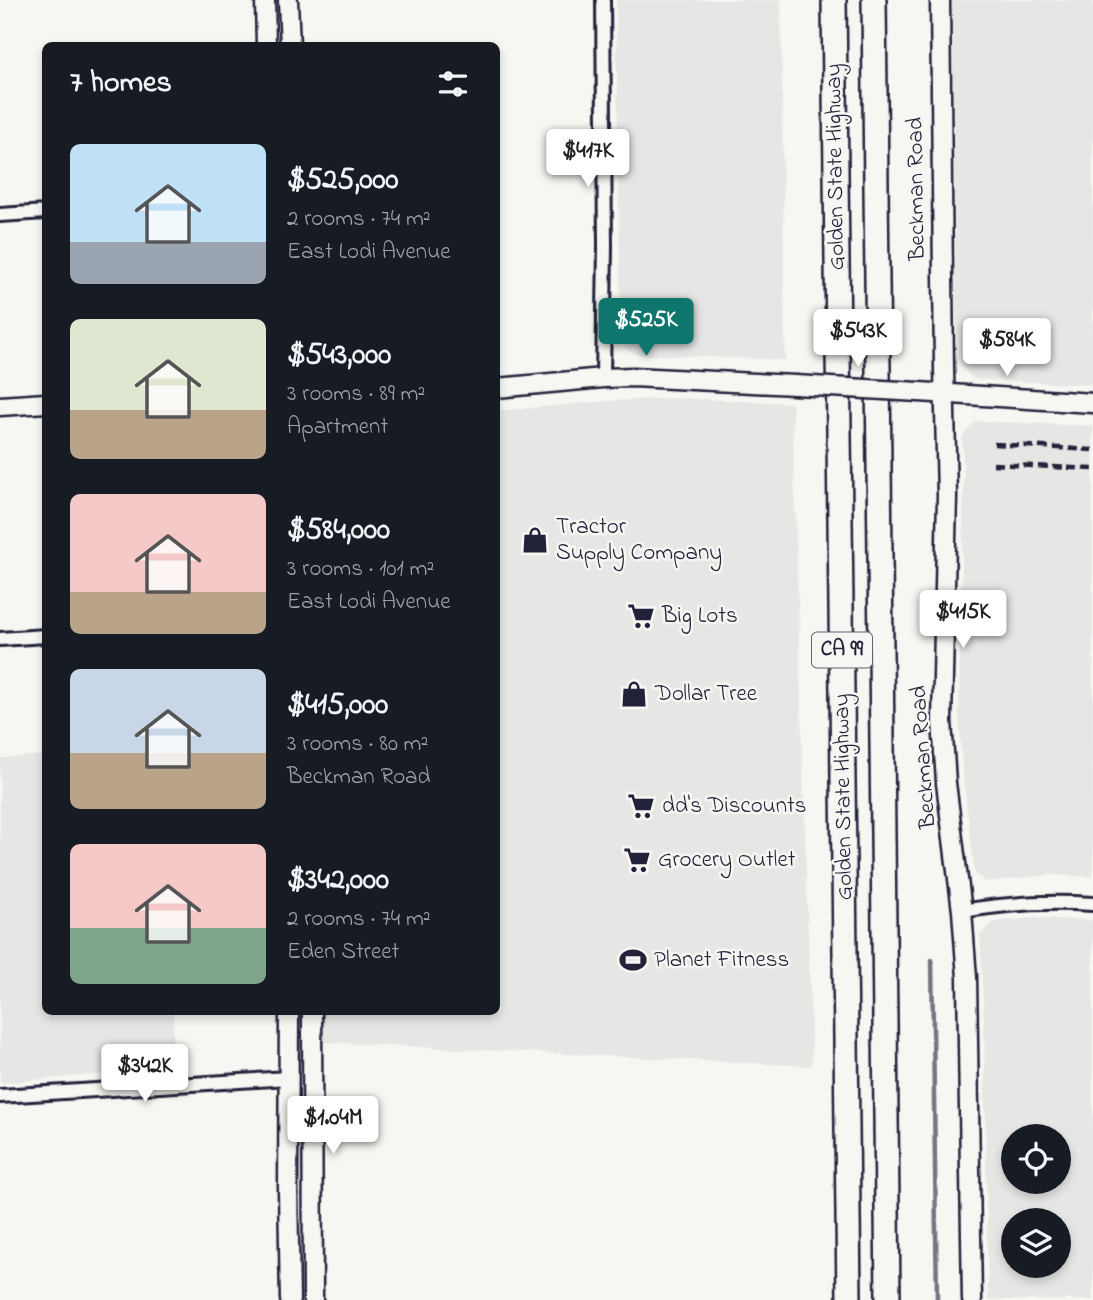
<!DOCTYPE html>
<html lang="en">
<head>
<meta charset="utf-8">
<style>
	body { margin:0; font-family:"Indie Flower",sans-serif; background:#20242c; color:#f1f3f6; height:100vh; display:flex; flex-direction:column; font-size:26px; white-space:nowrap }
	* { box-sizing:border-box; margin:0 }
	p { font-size:23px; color:#9ea1a6 }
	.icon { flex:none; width:38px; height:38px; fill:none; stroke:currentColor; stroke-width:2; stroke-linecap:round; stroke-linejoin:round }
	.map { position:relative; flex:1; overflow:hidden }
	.drawer { position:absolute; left:42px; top:42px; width:458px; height:973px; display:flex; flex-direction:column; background:#171b24; border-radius:10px; box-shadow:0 4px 10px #0003 }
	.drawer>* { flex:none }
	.fabs { position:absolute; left:1001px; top:1124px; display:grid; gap:14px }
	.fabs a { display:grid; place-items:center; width:70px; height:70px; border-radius:50%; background:#171b24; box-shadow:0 4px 10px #0003; font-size:35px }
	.price { position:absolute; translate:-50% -60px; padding:0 16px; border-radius:7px; background:#fff; color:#222; font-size:23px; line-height:46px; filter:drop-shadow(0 2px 4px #0008) }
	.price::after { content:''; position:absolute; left:50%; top:42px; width:21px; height:16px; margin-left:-10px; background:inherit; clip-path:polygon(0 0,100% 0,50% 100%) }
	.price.selected { background:#0f766e; color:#fff }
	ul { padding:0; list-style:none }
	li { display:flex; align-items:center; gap:21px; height:175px; padding:0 28px }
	li span { display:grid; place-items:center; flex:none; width:196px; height:140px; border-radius:10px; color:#555 }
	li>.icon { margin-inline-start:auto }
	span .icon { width:84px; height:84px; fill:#fffc; stroke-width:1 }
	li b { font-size:30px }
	h2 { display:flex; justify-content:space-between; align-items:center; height:84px; padding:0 28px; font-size:30px }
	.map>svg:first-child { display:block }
</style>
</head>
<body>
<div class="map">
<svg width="1093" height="1300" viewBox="0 0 1093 1300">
	<rect width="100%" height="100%" fill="#f6f6f2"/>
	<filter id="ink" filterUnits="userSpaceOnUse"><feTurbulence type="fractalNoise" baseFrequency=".0143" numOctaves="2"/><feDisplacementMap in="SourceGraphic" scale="14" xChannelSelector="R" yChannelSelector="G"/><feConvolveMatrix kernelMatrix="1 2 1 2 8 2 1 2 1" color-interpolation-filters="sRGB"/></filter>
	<g filter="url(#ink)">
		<g fill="#e6e6e4" fill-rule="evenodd">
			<path d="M 616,0 L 781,0 L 785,360 L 635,354 L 627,350 L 621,339 Z"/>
			<path d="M 952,0 L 1093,0 L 1093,385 L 973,379 L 957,360 Z"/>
			<path d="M 677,398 L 792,403 L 812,1066 L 321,1042 L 321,1012 L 497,1012 L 497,411 L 607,401 Z"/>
			<path d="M 976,421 L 1093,426 L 1093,877 L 1052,875 L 986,882 L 975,874 L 962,769 L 959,713 L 964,478 L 962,437 Z"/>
			<path d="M 45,755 L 46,1012 L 173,1012 L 173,1068 L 0,1083 L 0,758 Z"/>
			<path d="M 1031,918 L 1093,920 L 1093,1300 L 988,1300 L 984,1017 L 980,935 L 994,922 ZM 1013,1136 L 1059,1136 L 1059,1181 L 1013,1181 ZM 1013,1220 L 1059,1220 L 1059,1265 L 1013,1265 Z"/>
		</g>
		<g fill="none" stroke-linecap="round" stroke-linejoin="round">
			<path stroke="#757583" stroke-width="4.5" d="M 932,960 L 937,1300"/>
			<g stroke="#22223b" stroke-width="18">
				<g id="street">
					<path d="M 0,215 L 46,212"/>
					<path d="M 603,378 L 605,247 L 603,0"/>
					<path d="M 0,639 L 46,636"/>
					<path d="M 962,911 C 1008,903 1047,901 1093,904"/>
					<path d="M 0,1096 L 288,1078"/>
				</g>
			</g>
			<g stroke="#22223b" stroke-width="23">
				<g id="secondary">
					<path d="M 265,0 L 266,46"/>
					<path d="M 288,0 L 290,46"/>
					<path d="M 940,0 L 944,368 L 947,496 L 942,721 L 946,783 L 962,911 L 967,978 L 972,1300"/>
					<path d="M 497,388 L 603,378 L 633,377 L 795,385"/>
					<path d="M 919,392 L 1093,403"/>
					<path d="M 0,406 L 46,403"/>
					<path d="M 289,1012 L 288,1190 L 290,1300"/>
					<path d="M 312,1012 L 313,1300"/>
				</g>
			</g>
			<g stroke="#22223b" stroke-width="28">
				<g id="highway">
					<path d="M 834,0 L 849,1300"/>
					<path d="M 874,0 L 888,1300"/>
				</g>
			</g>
			<use href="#street" stroke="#f6f6f2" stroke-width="12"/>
			<use href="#secondary" stroke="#f6f6f2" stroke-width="18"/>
			<use href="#highway" stroke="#f6f6f2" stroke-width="23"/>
			<g stroke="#22223b" stroke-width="4.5" stroke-dasharray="10 5" stroke-linecap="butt">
				<path d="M 994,444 L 1093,450"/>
				<path d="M 993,464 L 1093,469"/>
			</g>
			<g stroke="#22223b" stroke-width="23" stroke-linecap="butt">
				<path id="secondary-bridge" d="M 795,385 L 919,392"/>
			</g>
			<use href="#secondary-bridge" stroke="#f6f6f2" stroke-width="18"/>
		</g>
	</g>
	<defs>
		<g id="shop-bare" transform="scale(2.1)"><path d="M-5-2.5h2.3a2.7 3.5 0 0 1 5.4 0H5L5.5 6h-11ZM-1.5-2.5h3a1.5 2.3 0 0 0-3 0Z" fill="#22223b" stroke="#f6f6f2" stroke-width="2.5" paint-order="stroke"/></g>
		<g id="supermarket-bare" transform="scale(2.1)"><path d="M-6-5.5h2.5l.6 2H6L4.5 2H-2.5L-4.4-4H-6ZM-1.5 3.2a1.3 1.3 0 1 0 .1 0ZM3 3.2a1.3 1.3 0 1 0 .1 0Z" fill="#22223b" stroke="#f6f6f2" stroke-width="2.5" paint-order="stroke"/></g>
		<g id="stadium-bare" transform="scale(2.1)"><path d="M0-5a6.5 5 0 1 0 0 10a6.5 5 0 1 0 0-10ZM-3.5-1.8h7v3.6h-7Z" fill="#22223b" stroke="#f6f6f2" stroke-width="2.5" paint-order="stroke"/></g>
	</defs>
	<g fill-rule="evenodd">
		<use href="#shop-bare" x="535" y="540"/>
		<use href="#supermarket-bare" x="641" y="616"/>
		<use href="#shop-bare" x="634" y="694"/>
		<use href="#supermarket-bare" x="641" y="806"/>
		<use href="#supermarket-bare" x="637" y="860"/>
		<use href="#stadium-bare" x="633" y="960"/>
	</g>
	<g text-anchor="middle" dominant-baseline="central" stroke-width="5" stroke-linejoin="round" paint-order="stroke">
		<rect fill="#f6f6f2" stroke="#626272" stroke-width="2" x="812" y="632.5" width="60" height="35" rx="5"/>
		<g font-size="21" font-weight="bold" fill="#22223b">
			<text x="842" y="650">CA 99</text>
		</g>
		<g font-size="23" fill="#22223b" stroke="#f6f6f2">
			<text transform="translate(836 167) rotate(-91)">Golden State Highway</text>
			<text transform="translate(917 189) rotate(-91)">Beckman Road</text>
			<text transform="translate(924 757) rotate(-94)">Beckman Road</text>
			<text transform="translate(844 797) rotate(-91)">Golden State Highway</text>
		</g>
		<g font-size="23" fill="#22223b" stroke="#f6f6f2" text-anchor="start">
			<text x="556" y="527">Tractor<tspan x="556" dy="26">Supply Company</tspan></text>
			<text x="662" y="616">Big Lots</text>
			<text x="655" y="694">Dollar Tree</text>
			<text x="662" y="806">dd's Discounts</text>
			<text x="658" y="860">Grocery Outlet</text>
			<text x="654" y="960">Planet Fitness</text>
		</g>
	</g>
</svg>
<div class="fabs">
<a><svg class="icon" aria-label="locate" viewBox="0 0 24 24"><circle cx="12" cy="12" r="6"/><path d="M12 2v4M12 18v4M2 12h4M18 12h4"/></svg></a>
<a><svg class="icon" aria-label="layers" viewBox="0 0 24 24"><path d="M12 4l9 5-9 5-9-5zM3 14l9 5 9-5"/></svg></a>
</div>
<b class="price" style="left:588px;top:189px">$417K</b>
<b class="price selected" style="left:646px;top:358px">$525K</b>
<b class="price" style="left:858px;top:369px">$543K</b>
<b class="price" style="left:1007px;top:378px">$584K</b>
<b class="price" style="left:963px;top:650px">$415K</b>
<b class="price" style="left:145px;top:1104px">$342K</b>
<b class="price" style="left:333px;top:1156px">$1.04M</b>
<section class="drawer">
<h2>7 homes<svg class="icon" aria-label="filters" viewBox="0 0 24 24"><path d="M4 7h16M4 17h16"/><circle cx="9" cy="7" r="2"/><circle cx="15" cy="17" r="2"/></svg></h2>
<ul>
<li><span style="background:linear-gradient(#bfe0f5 70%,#9aa5b1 0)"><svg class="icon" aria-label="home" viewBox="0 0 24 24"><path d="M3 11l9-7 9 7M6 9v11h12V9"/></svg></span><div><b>$525,000</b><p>2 rooms · 74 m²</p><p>East Lodi Avenue</p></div></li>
<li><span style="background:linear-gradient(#dfe7d0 65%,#b9a48a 0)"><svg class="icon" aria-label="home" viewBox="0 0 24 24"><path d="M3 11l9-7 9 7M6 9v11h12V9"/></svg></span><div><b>$543,000</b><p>3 rooms · 89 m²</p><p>Apartment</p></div></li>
<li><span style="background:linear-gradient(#f6c9c9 70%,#b9a48a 0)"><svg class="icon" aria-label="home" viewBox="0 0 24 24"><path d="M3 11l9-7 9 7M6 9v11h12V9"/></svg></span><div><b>$584,000</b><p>3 rooms · 101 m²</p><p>East Lodi Avenue</p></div></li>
<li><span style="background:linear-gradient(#c9d6e8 60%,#b9a48a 0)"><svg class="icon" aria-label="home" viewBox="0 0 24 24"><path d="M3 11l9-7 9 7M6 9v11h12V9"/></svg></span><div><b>$415,000</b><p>3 rooms · 80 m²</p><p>Beckman Road</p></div></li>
<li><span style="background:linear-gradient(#f6c9c9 60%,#7fa58c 0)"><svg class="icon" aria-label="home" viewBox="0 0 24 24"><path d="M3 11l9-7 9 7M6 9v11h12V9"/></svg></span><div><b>$342,000</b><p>2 rooms · 74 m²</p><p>Eden Street</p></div></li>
</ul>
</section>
</div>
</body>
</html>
